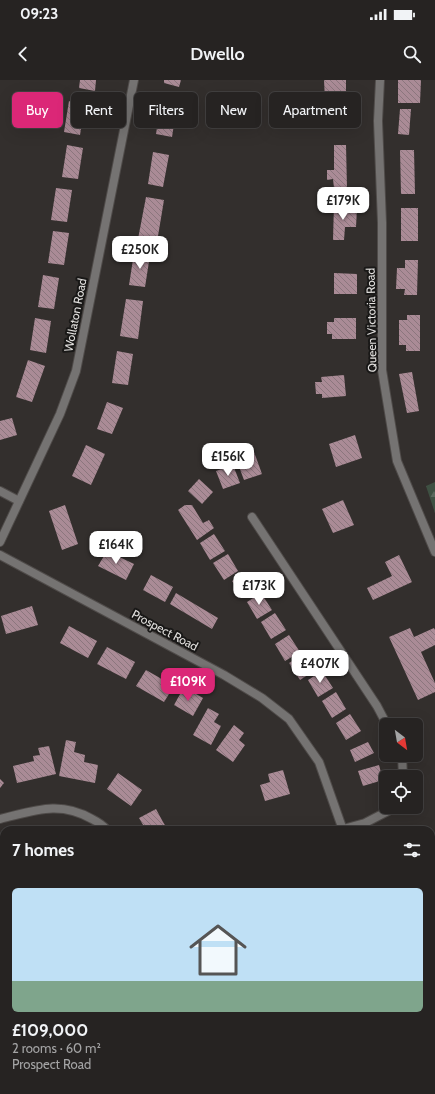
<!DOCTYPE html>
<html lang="en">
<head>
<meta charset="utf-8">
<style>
	body { margin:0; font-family:Cabin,sans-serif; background:#322f2f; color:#f1f3f6; height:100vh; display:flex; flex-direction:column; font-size:15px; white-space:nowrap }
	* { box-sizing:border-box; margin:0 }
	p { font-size:13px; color:#a4a4a5 }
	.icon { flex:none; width:22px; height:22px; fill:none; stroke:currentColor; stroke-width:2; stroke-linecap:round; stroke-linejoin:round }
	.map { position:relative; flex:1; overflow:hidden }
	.drawer { position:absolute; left:0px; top:746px; width:435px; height:268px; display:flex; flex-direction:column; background:#262322; border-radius:12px 12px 0 0; box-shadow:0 4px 16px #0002,0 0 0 1px #424040 }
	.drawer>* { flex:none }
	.top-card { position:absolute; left:12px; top:12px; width:411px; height:36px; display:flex; gap:8px }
	.needle { width:26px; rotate:149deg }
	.controls { position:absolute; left:379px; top:638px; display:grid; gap:8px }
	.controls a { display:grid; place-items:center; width:44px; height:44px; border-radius:6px; background:#262322; box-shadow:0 4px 16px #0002,0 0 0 1px #424040; font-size:20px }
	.price { position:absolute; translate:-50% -34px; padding:0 9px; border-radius:8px; background:#fff; color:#222; font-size:13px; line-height:26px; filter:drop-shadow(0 1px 2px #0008) }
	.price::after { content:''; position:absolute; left:50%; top:24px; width:12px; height:9px; margin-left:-6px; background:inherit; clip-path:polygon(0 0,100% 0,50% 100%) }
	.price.selected { background:#db2777; color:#fff }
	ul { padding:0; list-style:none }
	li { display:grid; align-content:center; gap:8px; height:212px; padding:0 12px }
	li+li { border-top:1px solid #424040 }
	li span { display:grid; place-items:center; height:124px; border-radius:6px; color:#555 }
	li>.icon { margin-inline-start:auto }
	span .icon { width:72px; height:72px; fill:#fffc; stroke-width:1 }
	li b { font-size:17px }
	h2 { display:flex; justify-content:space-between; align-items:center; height:48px; padding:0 12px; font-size:17px }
	.pill { padding:0 14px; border-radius:6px; background:#262322; box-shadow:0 4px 16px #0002,0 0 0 1px #424040; font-size:14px; line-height:36px }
	.pill.selected { background:#db2777; color:#fff }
	.status { display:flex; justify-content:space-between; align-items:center; height:28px; padding:0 20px; background:#262322; direction:ltr }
	.status svg { height:11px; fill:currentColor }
	header { display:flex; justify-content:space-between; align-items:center; height:52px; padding:0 12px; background:#262322; font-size:18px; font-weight:600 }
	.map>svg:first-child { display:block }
</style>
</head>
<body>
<div class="status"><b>09:23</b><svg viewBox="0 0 49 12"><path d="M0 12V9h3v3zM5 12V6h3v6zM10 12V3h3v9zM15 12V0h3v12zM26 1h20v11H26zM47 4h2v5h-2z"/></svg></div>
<header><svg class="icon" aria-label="back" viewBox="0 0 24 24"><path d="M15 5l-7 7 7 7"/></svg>Dwello<svg class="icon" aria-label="search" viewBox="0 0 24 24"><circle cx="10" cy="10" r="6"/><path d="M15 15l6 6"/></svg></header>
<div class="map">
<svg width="435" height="1014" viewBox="0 0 435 1014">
	<defs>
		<pattern id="forest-firs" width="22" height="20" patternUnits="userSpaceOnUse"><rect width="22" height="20" fill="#3e5042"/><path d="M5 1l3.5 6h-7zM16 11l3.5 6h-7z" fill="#5a695d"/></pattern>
		<pattern id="building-back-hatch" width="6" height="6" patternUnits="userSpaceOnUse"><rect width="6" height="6" fill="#aa8b96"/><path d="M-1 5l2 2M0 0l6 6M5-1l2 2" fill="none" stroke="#8b767d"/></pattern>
	</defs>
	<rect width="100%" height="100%" fill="#332f2d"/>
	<path fill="url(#forest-firs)" d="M 435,402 L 435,433 L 426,406 Z"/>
	<g fill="url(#building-back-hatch)">
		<path d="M 80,0 L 96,0 L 95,11 L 79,8 Z"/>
		<path d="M 164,0 L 181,0 L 179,7 L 164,3 Z"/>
		<path d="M 324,0 L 346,0 L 346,12 L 338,12 L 338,16 L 331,16 L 332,20 L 325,20 Z"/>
		<path d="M 398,0 L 421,0 L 420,23 L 398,23 Z"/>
		<path d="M 69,21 L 85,23 L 80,55 L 64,52 Z"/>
		<path d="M 161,23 L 177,25 L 172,57 L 156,54 Z"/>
		<path d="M 400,29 L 411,29 L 409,55 L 398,54 Z"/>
		<path d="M 67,65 L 83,68 L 78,99 L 62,97 Z"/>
		<path d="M 334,65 L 346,65 L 347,108 L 334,108 L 333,99 L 327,100 L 327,90 L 334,90 Z"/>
		<path d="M 400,70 L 414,70 L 415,114 L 401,114 Z"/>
		<path d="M 153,72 L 169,75 L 163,107 L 148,104 Z"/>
		<path d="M 56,108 L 72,110 L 67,142 L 51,140 Z"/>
		<path d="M 146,117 L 164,120 L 157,162 L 138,159 Z"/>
		<path d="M 334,124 L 344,125 L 345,128 L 357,128 L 356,147 L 345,147 L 344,160 L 333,160 Z"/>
		<rect x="401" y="128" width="17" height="33"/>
		<path d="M 53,151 L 69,153 L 64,185 L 48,183 Z"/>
		<path d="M 134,173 L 150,175 L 145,207 L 129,205 Z"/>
		<path d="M 405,180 L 418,180 L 417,215 L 404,215 L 405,209 L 396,209 L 397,188 L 405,188 Z"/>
		<path d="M 334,193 L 357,194 L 357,214 L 334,214 Z"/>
		<path d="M 43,195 L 59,198 L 54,229 L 38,227 Z"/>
		<path d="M 126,219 L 143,221 L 138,259 L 120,256 Z"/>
		<path d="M 407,235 L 420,235 L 420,271 L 406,271 L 406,265 L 399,265 L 399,240 L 407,240 Z"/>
		<path d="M 35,238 L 51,241 L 46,273 L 30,270 Z"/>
		<path d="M 334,238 L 356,238 L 356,259 L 332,259 L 332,254 L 327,254 L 327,242 L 334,242 Z"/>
		<path d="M 117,271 L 133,274 L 128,305 L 112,303 Z"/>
		<path d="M 28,280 L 45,286 L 32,322 L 16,317 Z"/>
		<path d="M 412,292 L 419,331 L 407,333 L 399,294 Z"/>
		<path d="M 344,295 L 346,316 L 322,318 L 322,314 L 316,314 L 315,302 L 322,302 L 321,297 Z"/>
		<path d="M 107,322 L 123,328 L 112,354 L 97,349 Z"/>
		<path d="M 12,338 L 17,355 L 0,360 L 0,341 Z"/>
		<path d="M 355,355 L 362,378 L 336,387 L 329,364 Z"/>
		<path d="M 86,365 L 105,374 L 91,405 L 72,396 Z"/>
		<path d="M 253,369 L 262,394 L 244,400 L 235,376 Z"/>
		<path d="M 233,385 L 240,403 L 223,409 L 216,391 Z"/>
		<path d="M 199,399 L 213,412 L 202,424 L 188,411 Z"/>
		<path d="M 343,420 L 354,445 L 333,453 L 322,429 Z"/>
		<path d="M 65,425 L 78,464 L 62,470 L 49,431 Z"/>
		<path d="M 185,425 L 192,425 L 203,443 L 209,440 L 214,448 L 197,460 L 178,430 Z"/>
		<path d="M 214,454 L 225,471 L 210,480 L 200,463 Z"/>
		<path d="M 107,471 L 134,484 L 126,500 L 98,486 Z"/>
		<path d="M 228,474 L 238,491 L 224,500 L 213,483 Z"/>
		<path d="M 399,475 L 412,502 L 373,520 L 367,508 L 392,496 L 385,482 Z"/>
		<path d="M 247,492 L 257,509 L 243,518 L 232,501 Z"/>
		<path d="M 151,495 L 173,507 L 165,522 L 143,510 Z"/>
		<path d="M 176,513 L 218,538 L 212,549 L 170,524 Z"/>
		<path d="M 261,513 L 272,530 L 257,539 L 247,522 Z"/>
		<path d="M 32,526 L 38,545 L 6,554 L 1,536 Z"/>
		<path d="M 275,533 L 286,550 L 271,559 L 261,542 Z"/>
		<path d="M 69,546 L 97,561 L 88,578 L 60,563 Z"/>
		<path d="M 410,548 L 414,557 L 434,548 L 435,550 L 435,565 L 421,572 L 435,603 L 435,612 L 418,620 L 389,557 Z"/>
		<path d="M 289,555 L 300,572 L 285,581 L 275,564 Z"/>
		<path d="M 107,567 L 135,582 L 126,599 L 97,584 Z"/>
		<path d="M 304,574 L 314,591 L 300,600 L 289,583 Z"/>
		<path d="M 146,590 L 174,606 L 164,622 L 136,606 Z"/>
		<path d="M 322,591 L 333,608 L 318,617 L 308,600 Z"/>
		<path d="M 184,607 L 203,618 L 193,636 L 174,625 Z"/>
		<path d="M 336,612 L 346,629 L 332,638 L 322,621 Z"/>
		<path d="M 208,628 L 219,634 L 214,642 L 221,646 L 211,665 L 193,655 Z"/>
		<path d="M 350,634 L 361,651 L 346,660 L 336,643 Z"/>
		<path d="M 234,645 L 244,653 L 239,660 L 245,665 L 233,682 L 216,670 Z"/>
		<path d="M 66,660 L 76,662 L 74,672 L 85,675 L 84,682 L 98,685 L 95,703 L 59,696 Z"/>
		<path d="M 368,662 L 374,673 L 355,682 L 350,670 Z"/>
		<path d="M 49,666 L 56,694 L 17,703 L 13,686 L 34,681 L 33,676 L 40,675 L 38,668 Z"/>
		<path d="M 379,685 L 383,700 L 363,706 L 358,691 Z"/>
		<path d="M 283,690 L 290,714 L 265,721 L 260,705 L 270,702 L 268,694 Z"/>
		<path d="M 118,693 L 142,710 L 131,726 L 107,709 Z"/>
		<path d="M 0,699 L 4,703 L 0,708 Z"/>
		<path d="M 156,729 L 163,742 L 168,750 L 146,750 L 139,738 Z"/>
		<path d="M 4,766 L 4,792 L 0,797 L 0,771 Z"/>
		<path d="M 0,825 L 2,825 L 4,837 L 4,855 L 0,856 Z"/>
		<path d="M 4,866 L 4,890 L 0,891 L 0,867 Z"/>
		<path d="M 4,900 L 4,931 L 2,931 L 0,901 Z"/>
	</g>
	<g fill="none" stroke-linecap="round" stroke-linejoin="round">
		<g stroke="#4f4b49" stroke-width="10">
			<g id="minor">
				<path d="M 0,411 L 19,421"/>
				<path d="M 252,437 L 377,626 L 387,645"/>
				<path d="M 0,462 L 60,334 L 76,291 L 134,0"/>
				<path d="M 0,475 L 224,595 L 262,618 L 289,639 L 319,682 L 343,750"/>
				<path d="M 402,675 L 403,697"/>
				<path d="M 0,739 C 34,731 59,720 92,739 C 98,742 103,745 107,750"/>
				<path d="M 343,749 L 365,743 L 390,730 L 392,727"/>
				<path d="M 171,1010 L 171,1014"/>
				<path d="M 409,1010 L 410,1014"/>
				<path d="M 31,1014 L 51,1010"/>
			</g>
		</g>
		<g stroke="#4f4b49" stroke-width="10">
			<g id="tertiary">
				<path d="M 380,0 L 378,41 L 382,143 L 382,290 L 397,381 L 435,472"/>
				<path d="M 431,952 L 435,937"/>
				<path d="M 421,1014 L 421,1010"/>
			</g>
		</g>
		<use href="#minor" stroke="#757372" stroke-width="8"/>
		<use href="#tertiary" stroke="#757372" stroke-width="8"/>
	</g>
	<g text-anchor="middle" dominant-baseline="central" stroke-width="4" stroke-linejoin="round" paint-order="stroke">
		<g font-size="12" fill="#e3e1df" stroke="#191817">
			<text transform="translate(75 235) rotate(-79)">Wollaton Road</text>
			<text transform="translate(371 240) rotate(-91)">Queen Victoria Road</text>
			<text transform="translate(165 550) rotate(28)">Prospect Road</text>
		</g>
	</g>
</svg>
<div class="controls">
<a><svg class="needle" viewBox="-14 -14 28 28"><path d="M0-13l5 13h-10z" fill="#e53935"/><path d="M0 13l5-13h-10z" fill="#a4a4a5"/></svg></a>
<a><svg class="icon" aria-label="locate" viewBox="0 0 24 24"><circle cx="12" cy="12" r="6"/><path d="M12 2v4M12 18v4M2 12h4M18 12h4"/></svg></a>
</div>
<b class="price" style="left:343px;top:141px">£179K</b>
<b class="price" style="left:140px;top:190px">£250K</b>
<b class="price" style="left:228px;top:397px">£156K</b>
<b class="price" style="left:116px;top:485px">£164K</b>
<b class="price" style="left:259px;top:526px">£173K</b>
<b class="price" style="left:320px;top:604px">£407K</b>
<b class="price selected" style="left:188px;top:622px">£109K</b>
<div class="top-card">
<a class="pill selected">Buy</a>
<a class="pill">Rent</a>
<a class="pill">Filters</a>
<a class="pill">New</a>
<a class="pill">Apartment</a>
</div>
<section class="drawer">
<h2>7 homes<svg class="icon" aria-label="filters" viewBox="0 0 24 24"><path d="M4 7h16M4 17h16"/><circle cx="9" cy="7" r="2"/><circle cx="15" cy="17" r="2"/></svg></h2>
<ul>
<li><span style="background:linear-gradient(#bfe0f5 75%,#7fa58c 0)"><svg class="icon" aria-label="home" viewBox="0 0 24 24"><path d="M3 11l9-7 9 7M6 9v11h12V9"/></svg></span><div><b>£109,000</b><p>2 rooms · 60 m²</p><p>Prospect Road</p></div></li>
</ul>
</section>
</div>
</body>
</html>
